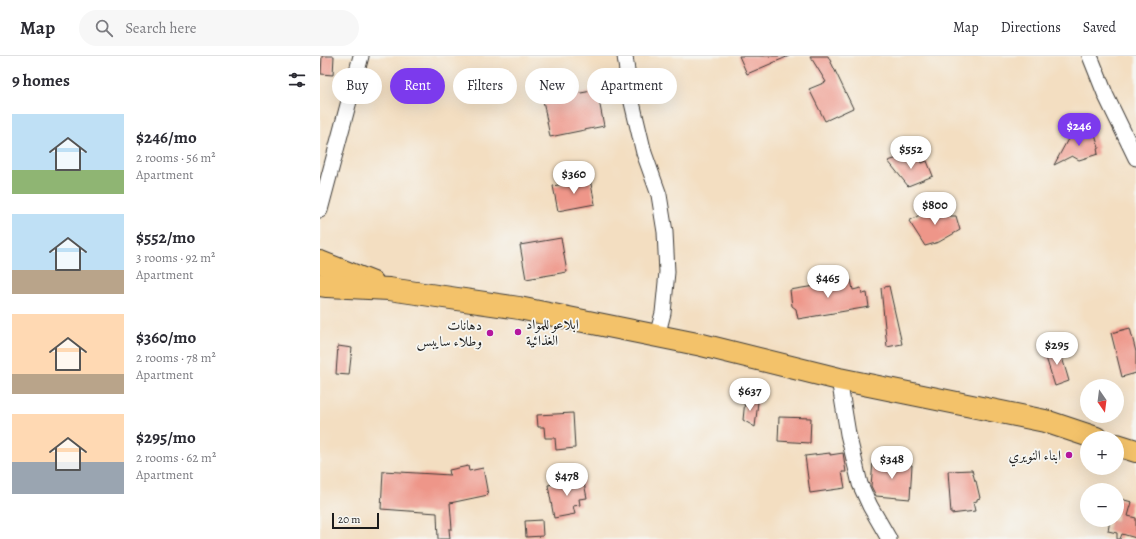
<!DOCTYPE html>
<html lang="en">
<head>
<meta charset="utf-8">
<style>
	body { margin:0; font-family:Alegreya,Amiri,serif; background:#f7f7f7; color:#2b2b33; height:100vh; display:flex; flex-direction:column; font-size:15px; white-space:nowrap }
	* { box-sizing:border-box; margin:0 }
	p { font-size:13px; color:#7c7c81 }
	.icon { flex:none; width:22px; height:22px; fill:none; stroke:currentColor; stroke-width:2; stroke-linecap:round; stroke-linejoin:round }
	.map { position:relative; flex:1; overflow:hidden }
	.panel { display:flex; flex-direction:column; background:#fff; width:320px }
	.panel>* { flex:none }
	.top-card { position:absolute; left:12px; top:12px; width:380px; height:36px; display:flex; gap:8px }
	.needle { width:26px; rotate:166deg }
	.tools { position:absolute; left:760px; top:323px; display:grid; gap:8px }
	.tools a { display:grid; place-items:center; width:44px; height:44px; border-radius:50%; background:#fff; box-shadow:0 4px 16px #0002; font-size:20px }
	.scale { position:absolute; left:12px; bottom:10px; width:47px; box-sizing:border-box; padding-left:4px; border:2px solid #1c1c1c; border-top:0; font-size:11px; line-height:14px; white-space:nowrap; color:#1c1c1c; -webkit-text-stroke:3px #f6f6f2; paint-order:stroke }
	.price { position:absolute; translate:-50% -34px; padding:0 9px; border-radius:14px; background:#fff; color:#222; font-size:13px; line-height:26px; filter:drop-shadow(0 1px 2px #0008) }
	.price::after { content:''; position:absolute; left:50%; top:24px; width:12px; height:9px; margin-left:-6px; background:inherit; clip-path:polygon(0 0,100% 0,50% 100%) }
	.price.active { background:#7c3aed; color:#fff }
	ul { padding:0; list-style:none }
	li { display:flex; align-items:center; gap:12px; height:100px; padding:0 12px }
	li span { display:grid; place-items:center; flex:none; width:112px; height:80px; border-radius:0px; color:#555 }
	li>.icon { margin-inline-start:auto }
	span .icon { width:48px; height:48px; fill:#fffc; stroke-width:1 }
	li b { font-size:17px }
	h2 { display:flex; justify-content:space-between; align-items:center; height:48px; padding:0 12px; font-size:17px }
	.chip { padding:0 14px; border-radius:18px; background:#fff; box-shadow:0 4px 16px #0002; font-size:14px; line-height:36px }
	.chip.active { background:#7c3aed; color:#fff }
	header { display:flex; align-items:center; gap:24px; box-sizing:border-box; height:56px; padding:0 20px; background:#fff; border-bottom:1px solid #e1e1e2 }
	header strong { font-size:19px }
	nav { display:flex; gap:22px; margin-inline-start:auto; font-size:14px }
	.search { width:280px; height:36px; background:#f7f7f7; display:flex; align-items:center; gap:10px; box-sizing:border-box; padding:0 14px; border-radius:22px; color:#7c7c81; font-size:15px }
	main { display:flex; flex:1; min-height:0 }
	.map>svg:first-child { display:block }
</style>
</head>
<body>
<header>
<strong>Map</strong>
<div class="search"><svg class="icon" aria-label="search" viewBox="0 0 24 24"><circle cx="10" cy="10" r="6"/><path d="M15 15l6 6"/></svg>Search here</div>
<nav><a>Map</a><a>Directions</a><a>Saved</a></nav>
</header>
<main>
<section class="panel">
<h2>9 homes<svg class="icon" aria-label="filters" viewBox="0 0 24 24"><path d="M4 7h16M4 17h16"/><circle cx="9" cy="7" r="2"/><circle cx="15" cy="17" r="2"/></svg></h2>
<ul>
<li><span style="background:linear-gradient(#bfe0f5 70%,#8fb573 0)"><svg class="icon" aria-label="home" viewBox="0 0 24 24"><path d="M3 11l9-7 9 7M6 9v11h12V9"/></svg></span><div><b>$246/mo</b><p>2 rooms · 56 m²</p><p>Apartment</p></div></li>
<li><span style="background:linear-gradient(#bfe0f5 70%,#b9a48a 0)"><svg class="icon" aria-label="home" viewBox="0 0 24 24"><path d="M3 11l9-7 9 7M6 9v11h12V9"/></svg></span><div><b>$552/mo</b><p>3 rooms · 92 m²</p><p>Apartment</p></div></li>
<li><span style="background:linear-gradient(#ffd9b3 75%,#b9a48a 0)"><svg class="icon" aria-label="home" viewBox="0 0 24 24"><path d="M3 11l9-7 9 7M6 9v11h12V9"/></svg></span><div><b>$360/mo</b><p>2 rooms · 78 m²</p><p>Apartment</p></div></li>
<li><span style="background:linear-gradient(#ffd9b3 60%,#9aa5b1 0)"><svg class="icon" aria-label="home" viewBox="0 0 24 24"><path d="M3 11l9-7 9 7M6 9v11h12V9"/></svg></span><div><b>$295/mo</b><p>2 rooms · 62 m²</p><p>Apartment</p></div></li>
</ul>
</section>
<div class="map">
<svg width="816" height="483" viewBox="0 0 816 483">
	<rect width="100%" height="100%" fill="#f6f6f2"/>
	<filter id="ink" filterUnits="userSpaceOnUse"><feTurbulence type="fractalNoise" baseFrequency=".025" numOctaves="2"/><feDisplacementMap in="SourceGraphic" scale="8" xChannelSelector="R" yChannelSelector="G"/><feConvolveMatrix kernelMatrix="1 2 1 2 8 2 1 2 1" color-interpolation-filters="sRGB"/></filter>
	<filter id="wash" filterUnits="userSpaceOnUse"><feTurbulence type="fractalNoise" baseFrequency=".012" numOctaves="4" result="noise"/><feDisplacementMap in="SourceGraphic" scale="16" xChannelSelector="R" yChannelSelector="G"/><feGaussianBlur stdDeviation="0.9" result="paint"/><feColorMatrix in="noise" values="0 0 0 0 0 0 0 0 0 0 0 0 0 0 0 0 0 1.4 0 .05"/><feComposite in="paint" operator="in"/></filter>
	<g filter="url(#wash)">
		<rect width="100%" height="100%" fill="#f3dec1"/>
		<g id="blocks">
			<g fill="#ee9689">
				<path d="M 2,0 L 14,0 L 13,19 L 1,18 Z"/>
				<path d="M 419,0 L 469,0 L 427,18 Z"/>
				<path d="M 490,0 L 508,0 L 533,52 L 505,65 L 489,33 L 506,26 Z"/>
				<path d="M 277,34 L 284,70 L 230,81 L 223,44 Z"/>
				<path d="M 754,72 L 766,79 L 774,76 L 779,92 L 777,92 L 778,98 L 759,104 L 752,100 L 734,109 Z"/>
				<path d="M 588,99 L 593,104 L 599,101 L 602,107 L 607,105 L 613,120 L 588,130 L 568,105 Z"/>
				<path d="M 270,123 L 275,148 L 238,155 L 233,130 Z"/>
				<path d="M 619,148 L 624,157 L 629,156 L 630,160 L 636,160 L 640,174 L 619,186 L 605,190 L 589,165 Z"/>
				<path d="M 241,182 L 247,216 L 206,223 L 200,189 Z"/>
				<path d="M 531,224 L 533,234 L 541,232 L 542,238 L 547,237 L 549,251 L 478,263 L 476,253 L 472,250 L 470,234 Z"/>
				<path d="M 569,230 L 582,288 L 567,291 L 561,232 Z"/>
				<path d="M 810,272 L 816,296 L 816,317 L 802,321 L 791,277 Z"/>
				<path d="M 18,290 L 32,292 L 29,319 L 16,318 Z"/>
				<path d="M 739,291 L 749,325 L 735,330 L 724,295 Z"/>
				<path d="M 425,344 L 438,346 L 435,371 L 423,364 Z"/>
				<path d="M 253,357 L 255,392 L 236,394 L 235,382 L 225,382 L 224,371 L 218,371 L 217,359 Z"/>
				<path d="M 459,361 L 491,362 L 490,387 L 458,385 Z"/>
				<path d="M 510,397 L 510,399 L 523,397 L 526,416 L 522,416 L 525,432 L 490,437 L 485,400 Z"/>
				<path d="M 553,405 L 592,409 L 590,443 L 556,440 L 551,430 Z"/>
				<path d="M 148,410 L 149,415 L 163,412 L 168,439 L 130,447 L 132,473 L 129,473 L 130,483 L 118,483 L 117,457 L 61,453 L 63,415 L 130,419 L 129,414 Z"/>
				<path d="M 652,414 L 655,425 L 656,425 L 660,442 L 657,443 L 657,445 L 653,446 L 655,455 L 631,458 L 628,415 Z"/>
				<path d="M 263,422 L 267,442 L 259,443 L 260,449 L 253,450 L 255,458 L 234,462 L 228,429 Z"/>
				<path d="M 797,442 L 812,446 L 808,460 L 816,462 L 816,482 L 802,478 L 800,483 L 797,483 L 797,477 L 788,475 L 790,464 L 797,464 Z"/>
				<path d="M 222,464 L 223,480 L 206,481 L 205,465 Z"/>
			</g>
		</g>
	</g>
	<g filter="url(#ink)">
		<use href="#blocks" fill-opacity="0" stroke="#3c3935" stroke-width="1"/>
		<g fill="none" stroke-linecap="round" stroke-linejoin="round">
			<g stroke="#3c3935" stroke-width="17">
				<g id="street">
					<path d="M 305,0 L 310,38 L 324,97 L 339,139 L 345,176 L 347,216 L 343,257 L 337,280"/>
					<path d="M 770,0 L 786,40 L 816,102"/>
					<path d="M 0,154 L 41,0"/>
					<path d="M 519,323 L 528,378 L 540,428 L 550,450 L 569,483"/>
				</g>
			</g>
			<g stroke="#3c3935" stroke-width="24">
				<g id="primary">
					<path d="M 0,206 L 53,227"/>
					<path d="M 0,229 L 7,230 L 69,233 L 199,252 L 382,289 L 519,323 L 725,365 L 776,382"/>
					<path d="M 797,389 L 816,395"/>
				</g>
			</g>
			<use href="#street" stroke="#fff" stroke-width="15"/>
			<use href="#primary" stroke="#f3c26a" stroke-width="22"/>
		</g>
	</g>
	<g fill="#b5179e" stroke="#f6f6f2" stroke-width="1.5">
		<circle cx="198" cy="276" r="4"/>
		<circle cx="170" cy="277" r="4"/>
		<circle cx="749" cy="399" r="4"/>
	</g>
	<g text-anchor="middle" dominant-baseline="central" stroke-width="3.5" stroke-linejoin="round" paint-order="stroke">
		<g font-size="14" fill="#1c1c1c" stroke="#f6f6f2" text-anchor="end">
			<text x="206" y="268" text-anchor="start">ابلاعو للمواد<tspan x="206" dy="16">الغذائية</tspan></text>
			<text x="162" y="269">دهانات<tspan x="162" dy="16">وطلاء سايبس</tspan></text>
			<text x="741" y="399">ابناء النويري</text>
		</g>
	</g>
</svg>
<div class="tools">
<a><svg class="needle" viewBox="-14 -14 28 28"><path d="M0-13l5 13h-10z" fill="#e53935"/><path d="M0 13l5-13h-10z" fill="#7c7c81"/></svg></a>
<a>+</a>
<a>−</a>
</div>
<div class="scale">20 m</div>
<b class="price active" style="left:759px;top:91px">$246</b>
<b class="price" style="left:591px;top:114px">$552</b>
<b class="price" style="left:254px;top:139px">$360</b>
<b class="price" style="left:615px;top:170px">$800</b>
<b class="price" style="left:508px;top:243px">$465</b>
<b class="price" style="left:737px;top:310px">$295</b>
<b class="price" style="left:430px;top:356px">$637</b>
<b class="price" style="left:572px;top:424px">$348</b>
<b class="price" style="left:247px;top:441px">$478</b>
<div class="top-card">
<a class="chip">Buy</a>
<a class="chip active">Rent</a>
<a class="chip">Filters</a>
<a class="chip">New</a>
<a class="chip">Apartment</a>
</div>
</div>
</main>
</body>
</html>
